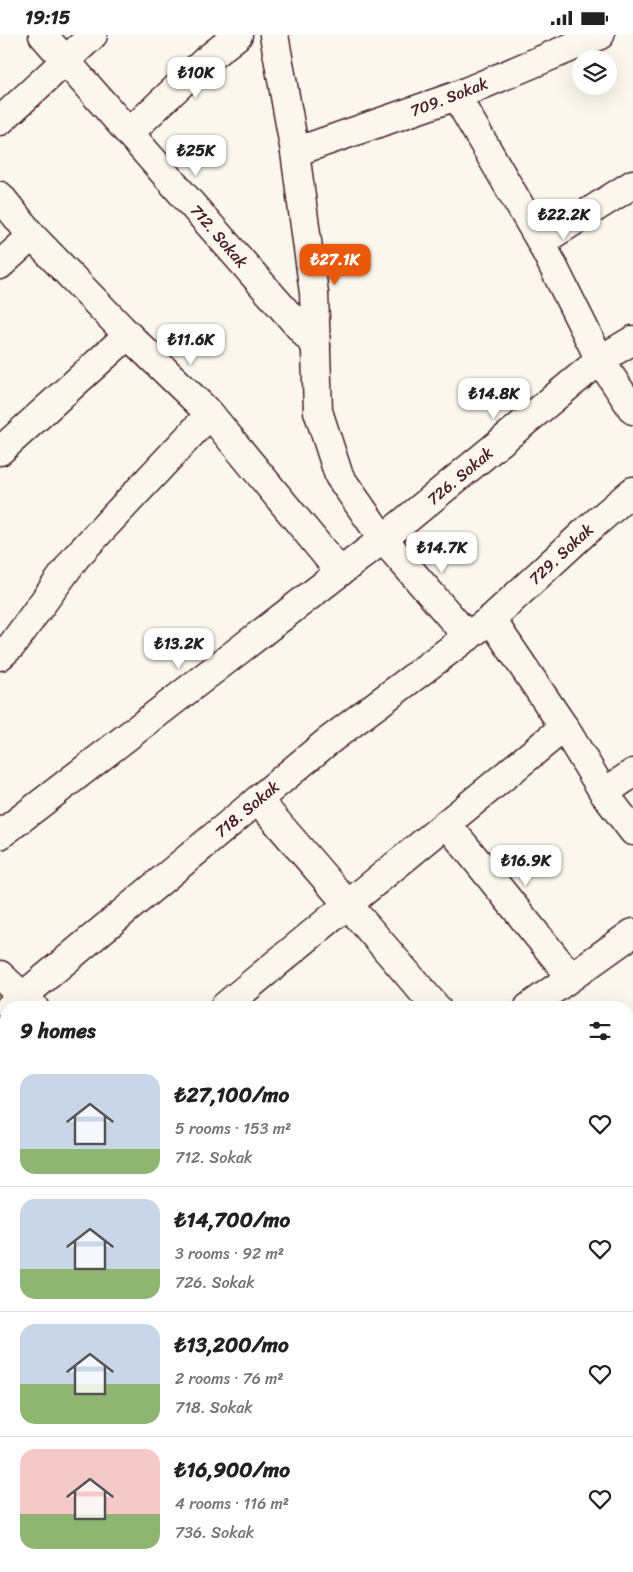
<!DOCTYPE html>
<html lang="en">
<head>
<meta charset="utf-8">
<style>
	body { margin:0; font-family:Sriracha,sans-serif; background:#f6f6f6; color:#222; height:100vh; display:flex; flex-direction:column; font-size:19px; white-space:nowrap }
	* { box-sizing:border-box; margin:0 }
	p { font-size:16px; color:#767676 }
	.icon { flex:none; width:28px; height:28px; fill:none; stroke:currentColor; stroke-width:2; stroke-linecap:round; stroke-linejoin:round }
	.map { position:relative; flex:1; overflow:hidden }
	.side { position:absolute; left:0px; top:966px; width:634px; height:571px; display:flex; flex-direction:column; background:#fff; border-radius:20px 20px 0 0; box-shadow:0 5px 20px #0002 }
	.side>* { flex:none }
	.buttons { position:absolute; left:572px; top:15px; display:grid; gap:10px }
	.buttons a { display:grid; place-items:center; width:45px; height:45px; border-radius:50%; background:#fff; box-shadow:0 5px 20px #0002; font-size:25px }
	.price { position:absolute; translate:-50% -42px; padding:0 11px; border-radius:10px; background:#fff; color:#222; font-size:16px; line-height:32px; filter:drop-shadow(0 1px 2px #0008) }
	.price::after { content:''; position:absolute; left:50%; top:30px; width:15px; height:11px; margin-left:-8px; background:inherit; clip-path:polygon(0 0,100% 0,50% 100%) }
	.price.current { background:#ea580c; color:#fff }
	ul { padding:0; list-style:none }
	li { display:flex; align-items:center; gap:15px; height:125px; padding:0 20px }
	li+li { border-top:1px solid #e0e0e0 }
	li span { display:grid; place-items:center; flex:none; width:140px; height:100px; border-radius:15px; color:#555 }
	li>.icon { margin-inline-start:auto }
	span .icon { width:60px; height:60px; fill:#fffc; stroke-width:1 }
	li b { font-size:21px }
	h2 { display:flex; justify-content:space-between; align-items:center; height:60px; padding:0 20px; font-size:21px }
	.status { display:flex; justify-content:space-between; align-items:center; height:35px; padding:0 25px; background:#fff; direction:ltr }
	.status svg { height:14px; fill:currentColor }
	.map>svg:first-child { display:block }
</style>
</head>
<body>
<div class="status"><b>19:15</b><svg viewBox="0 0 49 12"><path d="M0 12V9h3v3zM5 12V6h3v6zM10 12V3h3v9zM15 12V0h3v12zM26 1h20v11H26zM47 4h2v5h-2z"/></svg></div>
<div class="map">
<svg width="633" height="1537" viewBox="0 0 633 1537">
	<rect width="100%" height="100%" fill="#fbf7ec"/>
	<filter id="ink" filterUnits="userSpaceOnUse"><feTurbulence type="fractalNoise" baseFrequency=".02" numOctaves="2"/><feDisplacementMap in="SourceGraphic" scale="10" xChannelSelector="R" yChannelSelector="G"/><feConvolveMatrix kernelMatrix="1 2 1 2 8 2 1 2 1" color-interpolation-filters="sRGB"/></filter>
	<g filter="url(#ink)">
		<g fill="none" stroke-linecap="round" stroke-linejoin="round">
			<g stroke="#4a1f2b" stroke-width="31">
				<g id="minor">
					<path d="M 43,0 L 316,311"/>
					<path d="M 274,0 L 295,117 L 314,258 L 318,376 L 339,441 L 383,504 L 468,602"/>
					<path d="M 456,61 L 541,207 L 600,325 L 633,375"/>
					<path d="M 0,86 L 93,0"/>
					<path d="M 129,98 L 205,26 L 238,0"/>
					<path d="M 295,117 L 456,61 L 600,0"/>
					<path d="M 0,161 L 32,201 L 128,300 L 210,379 L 340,537"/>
					<path d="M 541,207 L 633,149"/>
					<path d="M 0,230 L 32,201"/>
					<path d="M 0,416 L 128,300"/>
					<path d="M 491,584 L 564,692 L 604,758 L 633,796"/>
					<path d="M 0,621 L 12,610 L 76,522 L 210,379"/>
					<path d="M 604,758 L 633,738"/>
					<path d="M 258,765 L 436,972"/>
					<path d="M 447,789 L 571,942"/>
					<path d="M 0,800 L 383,504 L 600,325 L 633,305"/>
					<path d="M 0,940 L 34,972"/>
					<path d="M 10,972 L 327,707 L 491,584 L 585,497 L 633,456"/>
					<path d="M 224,972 C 336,878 451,786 564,692"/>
					<path d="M 529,972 L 633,898"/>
					<path d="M 628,1071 L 633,1067"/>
					<path d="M 0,1158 L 6,1153"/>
					<path d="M 628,1250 L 633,1246"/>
					<path d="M 628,1285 L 633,1291"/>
					<path d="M 0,1408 L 6,1400"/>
					<path d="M 628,1446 L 633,1450"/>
					<path d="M 278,1531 L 286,1537"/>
					<path d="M 520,1531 L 528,1537"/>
					<path d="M 180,1537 L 184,1531"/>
				</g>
			</g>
			<use href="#minor" stroke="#fbf7ec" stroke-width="28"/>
		</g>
	</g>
	<g text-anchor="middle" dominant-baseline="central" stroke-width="5" stroke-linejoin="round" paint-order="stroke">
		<g font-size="16" fill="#4a1f2b" stroke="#fbf7ec">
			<text transform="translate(449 62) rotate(-21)">709. Sokak</text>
			<text transform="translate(219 201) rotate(49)">712. Sokak</text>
			<text transform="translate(460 441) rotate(-40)">726. Sokak</text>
			<text transform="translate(561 519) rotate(-43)">729. Sokak</text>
			<text transform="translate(247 774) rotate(-40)">718. Sokak</text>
		</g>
	</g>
</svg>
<div class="buttons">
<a><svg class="icon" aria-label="layers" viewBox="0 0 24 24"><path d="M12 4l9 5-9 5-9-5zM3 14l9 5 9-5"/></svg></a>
</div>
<b class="price" style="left:196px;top:64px">₺10K</b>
<b class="price" style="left:196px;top:142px">₺25K</b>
<b class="price" style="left:564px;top:206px">₺22.2K</b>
<b class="price current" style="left:335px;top:251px">₺27.1K</b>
<b class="price" style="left:191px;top:331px">₺11.6K</b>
<b class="price" style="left:494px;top:385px">₺14.8K</b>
<b class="price" style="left:442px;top:539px">₺14.7K</b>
<b class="price" style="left:179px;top:635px">₺13.2K</b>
<b class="price" style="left:526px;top:852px">₺16.9K</b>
<section class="side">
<h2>9 homes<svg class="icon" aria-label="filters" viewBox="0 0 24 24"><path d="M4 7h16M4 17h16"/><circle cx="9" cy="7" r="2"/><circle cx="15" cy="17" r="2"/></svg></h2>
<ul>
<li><span style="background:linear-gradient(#c9d6e8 75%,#8fb573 0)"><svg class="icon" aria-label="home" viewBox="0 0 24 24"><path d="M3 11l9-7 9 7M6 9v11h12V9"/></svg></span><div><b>₺27,100/mo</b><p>5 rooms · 153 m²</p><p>712. Sokak</p></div><svg class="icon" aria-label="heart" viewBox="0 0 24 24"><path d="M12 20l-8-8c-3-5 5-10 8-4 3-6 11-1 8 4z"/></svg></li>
<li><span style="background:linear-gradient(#c9d6e8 70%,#8fb573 0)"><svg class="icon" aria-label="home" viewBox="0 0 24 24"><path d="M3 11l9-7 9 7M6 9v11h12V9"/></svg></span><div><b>₺14,700/mo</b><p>3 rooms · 92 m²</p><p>726. Sokak</p></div><svg class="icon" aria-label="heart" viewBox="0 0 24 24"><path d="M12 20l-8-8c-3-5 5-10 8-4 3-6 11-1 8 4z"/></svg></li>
<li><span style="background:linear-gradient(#c9d6e8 60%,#8fb573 0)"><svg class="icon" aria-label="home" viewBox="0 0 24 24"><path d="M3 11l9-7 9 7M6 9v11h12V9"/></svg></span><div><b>₺13,200/mo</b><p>2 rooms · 76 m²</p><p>718. Sokak</p></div><svg class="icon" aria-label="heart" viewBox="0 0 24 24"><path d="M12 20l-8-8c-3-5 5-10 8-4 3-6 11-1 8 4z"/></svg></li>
<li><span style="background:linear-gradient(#f6c9c9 65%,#8fb573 0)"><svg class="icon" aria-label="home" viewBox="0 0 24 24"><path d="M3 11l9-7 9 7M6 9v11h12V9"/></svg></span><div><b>₺16,900/mo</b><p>4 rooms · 116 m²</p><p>736. Sokak</p></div><svg class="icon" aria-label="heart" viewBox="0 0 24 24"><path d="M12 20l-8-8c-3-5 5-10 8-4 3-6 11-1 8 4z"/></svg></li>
</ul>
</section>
</div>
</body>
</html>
